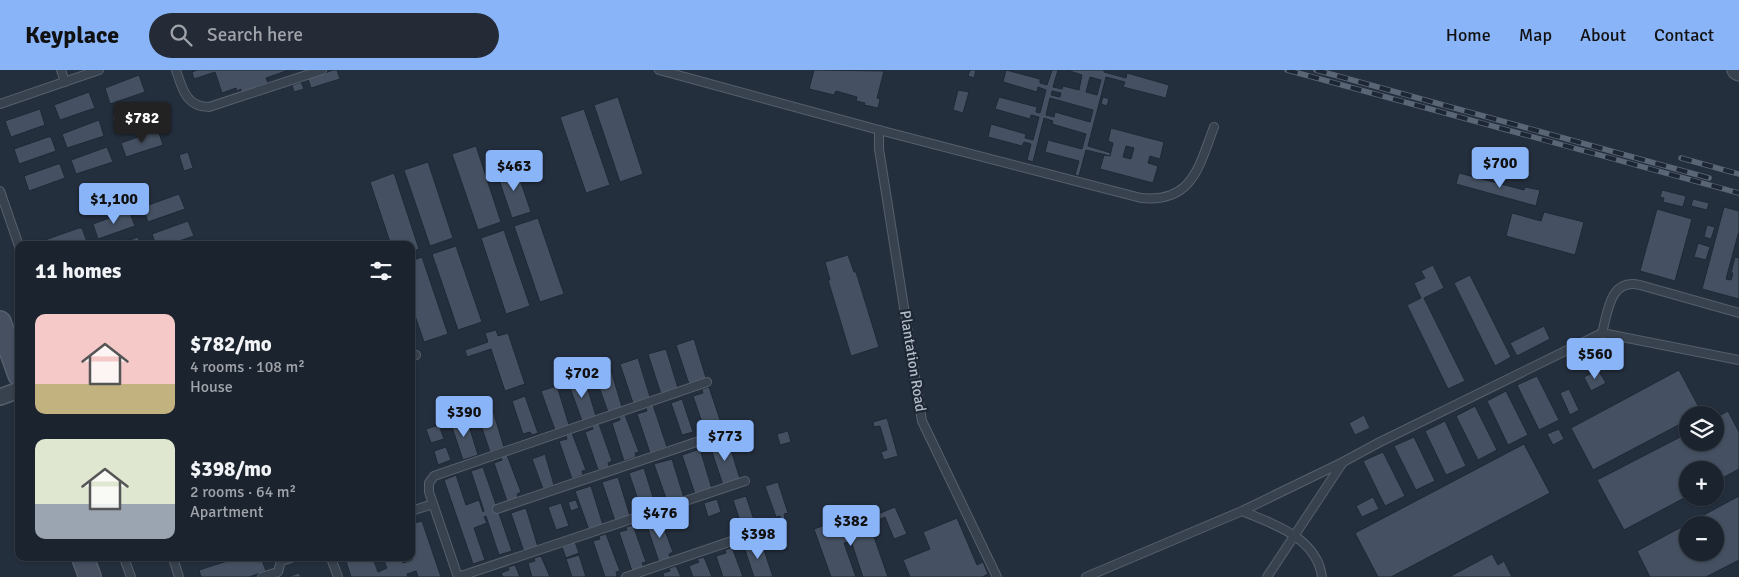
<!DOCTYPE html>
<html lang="en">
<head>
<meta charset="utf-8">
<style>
	body { margin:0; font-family:Signika,sans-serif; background:#242b36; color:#f1f3f6; height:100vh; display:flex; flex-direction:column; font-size:19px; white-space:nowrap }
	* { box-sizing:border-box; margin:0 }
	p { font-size:16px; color:#a0a4aa }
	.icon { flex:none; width:28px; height:28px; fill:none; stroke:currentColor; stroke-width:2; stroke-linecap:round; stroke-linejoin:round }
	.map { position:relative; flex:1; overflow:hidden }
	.sheet { position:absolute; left:15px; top:171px; width:400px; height:320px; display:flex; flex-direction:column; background:#1b232e; border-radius:10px; box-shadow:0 1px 4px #0004,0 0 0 1px #39404a }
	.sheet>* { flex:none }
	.controls { position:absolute; left:1679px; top:336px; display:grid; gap:10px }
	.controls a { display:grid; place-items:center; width:45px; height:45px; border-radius:50%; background:#1b232e; box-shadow:0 1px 4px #0004,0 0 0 1px #39404a; font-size:25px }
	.price { position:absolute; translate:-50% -42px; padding:0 11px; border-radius:5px; background:#8ab4f8; color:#111; font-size:16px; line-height:32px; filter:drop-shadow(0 1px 2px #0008) }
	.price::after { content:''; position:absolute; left:50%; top:30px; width:15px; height:11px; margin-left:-8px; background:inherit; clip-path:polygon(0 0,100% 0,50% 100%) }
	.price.active { background:#222; color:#fff }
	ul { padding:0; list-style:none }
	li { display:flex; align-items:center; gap:15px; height:125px; padding:0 20px }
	li span { display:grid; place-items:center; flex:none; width:140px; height:100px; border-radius:10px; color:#555 }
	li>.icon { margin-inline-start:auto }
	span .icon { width:60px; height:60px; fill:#fffc; stroke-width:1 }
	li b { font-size:21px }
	h2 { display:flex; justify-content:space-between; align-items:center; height:60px; padding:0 20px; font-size:21px }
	header { display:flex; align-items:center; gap:30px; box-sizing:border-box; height:70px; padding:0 25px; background:#8ab4f8; color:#111 }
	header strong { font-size:24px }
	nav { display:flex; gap:28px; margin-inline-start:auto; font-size:18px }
	.search { width:350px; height:45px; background:#242b36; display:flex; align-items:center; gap:12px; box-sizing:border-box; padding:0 18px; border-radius:28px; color:#a0a4aa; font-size:19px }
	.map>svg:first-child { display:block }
</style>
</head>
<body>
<header>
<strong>Keyplace</strong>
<div class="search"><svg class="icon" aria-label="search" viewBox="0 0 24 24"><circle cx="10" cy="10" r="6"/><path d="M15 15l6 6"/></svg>Search here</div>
<nav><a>Home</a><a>Map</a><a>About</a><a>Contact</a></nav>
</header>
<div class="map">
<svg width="1739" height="507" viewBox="0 0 1739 507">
	<rect width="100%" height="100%" fill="#242f3e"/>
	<g fill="#455162" stroke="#1f2835" fill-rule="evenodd">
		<path d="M 197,0 L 289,0 L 266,8 L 268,13 L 241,22 L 241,19 L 237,21 L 236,18 L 222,23 L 215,2 L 194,9 L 192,2 Z"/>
		<path d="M 333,0 L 337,0 L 340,9 L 311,18 L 308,9 Z"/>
		<path d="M 814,0 L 884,1 L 877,28 L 880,29 L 878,38 L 864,35 L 865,33 L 856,31 L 857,27 L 836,21 L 834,25 L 809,19 Z"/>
		<path d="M 970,0 L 976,0 L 974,8 L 968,6 Z"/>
		<path d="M 1006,0 L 1040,9 L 1040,13 L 1047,15 L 1052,0 L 1058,0 L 1053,17 L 1062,19 L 1063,16 L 1079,20 L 1082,5 L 1067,0 L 1104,0 L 1104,2 L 1126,8 L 1127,3 L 1169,15 L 1166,28 L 1123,17 L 1125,12 L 1106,7 L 1088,76 L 1111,83 L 1110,86 L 1086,80 L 1079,106 L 1075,105 L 1079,91 L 1045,82 L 1048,70 L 1082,79 L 1086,64 L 1052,54 L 1053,51 L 1044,48 L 1033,92 L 1027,90 L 1031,74 L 1024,72 L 1022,76 L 988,67 L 991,54 L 1026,64 L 1025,68 L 1033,70 L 1039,47 L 1031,45 L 1030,49 L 995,39 L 999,27 L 1037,37 L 1036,42 L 1040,43 L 1046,20 L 1038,17 L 1037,22 L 1003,12 ZM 1090,7 L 1101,10 L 1097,25 L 1086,22 ZM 1052,21 L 1061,23 L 1060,27 L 1051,25 ZM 1050,28 L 1093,40 L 1090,52 L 1055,42 L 1054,47 L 1046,45 Z"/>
		<path d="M 139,5 L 145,22 L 110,34 L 105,18 Z"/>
		<path d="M 301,12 L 304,19 L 294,22 L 292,15 Z"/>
		<path d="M 958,20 L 969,22 L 963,43 L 953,40 Z"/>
		<path d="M 89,22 L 95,38 L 60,50 L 54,35 Z"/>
		<path d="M 618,27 L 643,104 L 620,112 L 594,35 Z"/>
		<path d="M 1103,27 L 1109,29 L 1107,36 L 1101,34 Z"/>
		<path d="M 149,33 L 154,48 L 117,61 L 112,47 Z"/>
		<path d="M 40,39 L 45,55 L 11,67 L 5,51 Z"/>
		<path d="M 584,39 L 610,115 L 586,123 L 560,47 Z"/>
		<path d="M 99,50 L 104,66 L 67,78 L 62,64 Z"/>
		<path d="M 1111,58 L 1164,72 L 1160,89 L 1150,86 L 1148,93 L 1158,96 L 1153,113 L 1100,99 L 1104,85 L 1110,86 L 1113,73 L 1108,71 ZM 1126,76 L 1134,78 L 1131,89 L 1123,87 Z"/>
		<path d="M 158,60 L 163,75 L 126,87 L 121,73 Z"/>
		<path d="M 48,67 L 51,67 L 56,81 L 19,94 L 14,79 Z"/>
		<path d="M 476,76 L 501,152 L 478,160 L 452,84 Z"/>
		<path d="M 107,77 L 113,92 L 76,104 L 71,90 Z"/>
		<path d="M 188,82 L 193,98 L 184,101 L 179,85 Z"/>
		<path d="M 428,92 L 453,168 L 430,176 L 404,100 Z"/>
		<path d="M 58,94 L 60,94 L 65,108 L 29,121 L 24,106 Z"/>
		<path d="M 515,95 L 531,142 L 512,148 L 496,101 Z"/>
		<path d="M 394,103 L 419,179 L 411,182 L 411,175 L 391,175 L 370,112 Z"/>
		<path d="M 1459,103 L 1524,120 L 1525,117 L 1540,120 L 1536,136 L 1456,114 Z"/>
		<path d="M 1662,120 L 1686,126 L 1683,137 L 1663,132 L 1664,128 L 1660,127 Z"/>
		<path d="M 179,124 L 185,139 L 148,152 L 143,137 Z"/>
		<path d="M 1693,129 L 1709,133 L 1707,140 L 1691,136 Z"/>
		<path d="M 1724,137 L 1739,141 L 1739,161 L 1726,209 L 1731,210 L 1733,203 L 1731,203 L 1735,187 L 1739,188 L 1739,229 L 1702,219 Z"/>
		<path d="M 1657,139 L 1692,149 L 1675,211 L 1640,201 Z"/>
		<path d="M 129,141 L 135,156 L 98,169 L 93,154 Z"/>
		<path d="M 1544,142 L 1584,152 L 1575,185 L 1506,166 L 1512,143 L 1541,151 Z"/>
		<path d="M 538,148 L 564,224 L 540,232 L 514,156 Z"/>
		<path d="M 188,151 L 194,166 L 167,175 L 156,175 L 152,164 Z"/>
		<path d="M 1707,155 L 1715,157 L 1711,169 L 1704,167 Z"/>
		<path d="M 79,158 L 82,158 L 87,172 L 79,175 L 47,175 L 45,170 Z"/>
		<path d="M 504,160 L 530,236 L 506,244 L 481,168 Z"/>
		<path d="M 138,167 L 141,175 L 116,175 Z"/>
		<path d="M 1698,173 L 1710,177 L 1706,190 L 1694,187 Z"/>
		<path d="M 456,176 L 482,252 L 458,260 L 432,184 Z"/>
		<path d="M 848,185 L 854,202 L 856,202 L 879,277 L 851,286 L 828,210 L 830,210 L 825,192 Z"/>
		<path d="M 422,187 L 448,264 L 424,272 L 411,234 L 411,191 Z"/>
		<path d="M 1433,195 L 1444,218 L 1424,228 L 1465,311 L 1448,319 L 1407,235 L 1421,228 L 1414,213 L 1425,208 L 1421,201 Z"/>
		<path d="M 1470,205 L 1511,287 L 1495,296 L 1454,213 Z"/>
		<path d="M 1544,256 L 1550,269 L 1517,286 L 1510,273 Z"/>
		<path d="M 496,260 L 498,266 L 508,263 L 525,314 L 505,321 L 491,279 L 467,287 L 465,280 L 488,272 L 485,263 Z"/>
		<path d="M 694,269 L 706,308 L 689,314 L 676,275 Z"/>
		<path d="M 666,279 L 678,318 L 661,324 L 648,284 Z"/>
		<path d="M 638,288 L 650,327 L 633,333 L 620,294 Z"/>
		<path d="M 610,297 L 622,337 L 608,342 L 594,303 Z"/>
		<path d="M 1598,300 L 1606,313 L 1591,321 L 1584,307 Z"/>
		<path d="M 1679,300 L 1702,343 L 1698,345 L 1688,345 L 1688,350 L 1593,400 L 1571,358 Z"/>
		<path d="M 1537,306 L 1559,350 L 1539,360 L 1517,315 Z"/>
		<path d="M 584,307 L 596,346 L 582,351 L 568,312 Z"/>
		<path d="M 557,316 L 569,355 L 555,360 L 541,321 Z"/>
		<path d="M 709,317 L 723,359 L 706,364 L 693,326 L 703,323 L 702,319 Z"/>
		<path d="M 1569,319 L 1579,340 L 1570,345 L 1560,323 Z"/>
		<path d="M 1506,321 L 1528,365 L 1508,375 L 1487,331 Z"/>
		<path d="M 525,326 L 538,363 L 532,365 L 530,362 L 523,364 L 512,331 Z"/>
		<path d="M 682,329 L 693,362 L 682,365 L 671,333 Z"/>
		<path d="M 653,335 L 667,377 L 650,383 L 637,344 L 647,341 L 646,338 Z"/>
		<path d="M 1475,336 L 1497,380 L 1478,390 L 1456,346 Z"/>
		<path d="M 492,338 L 504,377 L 490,382 L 477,343 Z"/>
		<path d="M 1728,341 L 1739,362 L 1739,399 L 1715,412 L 1715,400 L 1688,400 L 1688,426 L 1624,460 L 1597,410 L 1688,363 L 1688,372 L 1715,372 L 1715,348 Z"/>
		<path d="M 625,345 L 639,382 L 635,383 L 636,387 L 624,391 L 612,353 L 620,350 L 619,347 Z"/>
		<path d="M 1364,345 L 1370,358 L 1355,365 L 1349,353 Z"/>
		<path d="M 466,346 L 478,385 L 463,390 L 450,351 Z"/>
		<path d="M 887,348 L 898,386 L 884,390 L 881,382 L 887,380 L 880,356 L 874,357 L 873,352 Z"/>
		<path d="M 1445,351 L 1466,396 L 1446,405 L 1425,361 Z"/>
		<path d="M 599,354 L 612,391 L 608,393 L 609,397 L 598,400 L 585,362 L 593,359 L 592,356 Z"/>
		<path d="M 439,355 L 444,369 L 431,373 L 426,359 Z"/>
		<path d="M 1559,359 L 1564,369 L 1553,375 L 1547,364 Z"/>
		<path d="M 788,361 L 791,372 L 780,375 L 777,364 Z"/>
		<path d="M 572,363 L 586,400 L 582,401 L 583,405 L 572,409 L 559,371 L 567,369 L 566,365 Z"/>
		<path d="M 1414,367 L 1435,411 L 1416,420 L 1394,376 Z"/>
		<path d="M 728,370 L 740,409 L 723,415 L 710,376 Z"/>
		<path d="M 411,371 L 417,385 L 411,387 Z"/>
		<path d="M 1524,374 L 1550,423 L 1391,507 L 1378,507 L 1355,463 Z"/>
		<path d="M 446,377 L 451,390 L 438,395 L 434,381 Z"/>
		<path d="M 700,379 L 712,419 L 695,424 L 682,385 Z"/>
		<path d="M 1383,382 L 1405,426 L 1385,436 L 1363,391 Z"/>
		<path d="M 545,384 L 554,415 L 543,419 L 532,389 Z"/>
		<path d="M 507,385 L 521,422 L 517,424 L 518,428 L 507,431 L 494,393 L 502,390 L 501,387 Z"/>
		<path d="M 672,389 L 684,428 L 668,434 L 654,394 Z"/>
		<path d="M 483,397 L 512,481 L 499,485 L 486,446 L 484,447 L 487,453 L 474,458 L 485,490 L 473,494 L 444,410 L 456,405 L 466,435 L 479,430 L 483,442 L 484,441 L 471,401 Z"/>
		<path d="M 644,398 L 656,437 L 642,442 L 629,403 Z"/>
		<path d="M 618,407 L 630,446 L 615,451 L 602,412 Z"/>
		<path d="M 778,412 L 788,443 L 784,444 L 785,448 L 781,450 L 780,446 L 776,447 L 765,416 Z"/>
		<path d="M 591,416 L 603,455 L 589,460 L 575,421 Z"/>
		<path d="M 746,426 L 754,450 L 741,454 L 733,430 Z"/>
		<path d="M 1739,426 L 1739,490 L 1706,507 L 1650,507 L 1637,481 ZM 1688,455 L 1715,455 L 1715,482 L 1688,482 Z"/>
		<path d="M 1373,427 L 1379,439 L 1362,447 L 1356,436 Z"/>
		<path d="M 717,429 L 721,442 L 708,447 L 704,433 Z"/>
		<path d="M 576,430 L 579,438 L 571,441 L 568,432 Z"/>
		<path d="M 561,433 L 569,456 L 556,460 L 548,437 Z"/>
		<path d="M 895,437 L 907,464 L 894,469 L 885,447 L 880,449 L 878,444 Z"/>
		<path d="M 526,438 L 538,477 L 524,482 L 511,443 Z"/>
		<path d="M 865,441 L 888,507 L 863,507 L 851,471 L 844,473 L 856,507 L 831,507 L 814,459 Z"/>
		<path d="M 659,445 L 673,482 L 669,484 L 670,488 L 659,492 L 646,453 L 653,451 L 652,448 Z"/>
		<path d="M 957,448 L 977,495 L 983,492 L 988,504 L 982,507 L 910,507 L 903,490 L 930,479 L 923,462 Z"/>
		<path d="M 422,451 L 441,507 L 418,507 L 416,501 L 407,504 L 408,507 L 351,507 L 345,488 L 373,488 L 378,502 L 387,498 L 383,488 L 401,488 L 403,493 L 412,490 L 411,454 Z"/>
		<path d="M 633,455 L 646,492 L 642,493 L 644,497 L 632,501 L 619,462 L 627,460 L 626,457 Z"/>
		<path d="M 606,464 L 620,501 L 616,502 L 617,506 L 615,507 L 605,507 L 593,471 L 600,469 L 599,466 Z"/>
		<path d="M 760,468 L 773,507 L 754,507 L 744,477 L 754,474 L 753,470 Z"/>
		<path d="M 575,472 L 579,483 L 566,488 L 562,477 Z"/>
		<path d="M 732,477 L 733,480 L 743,507 L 723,507 L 716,486 L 726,483 L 725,480 Z"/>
		<path d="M 1492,484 L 1498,495 L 1504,491 L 1512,507 L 1449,507 Z"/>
		<path d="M 579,485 L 586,507 L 572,507 L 566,489 Z"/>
		<path d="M 541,486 L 550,507 L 532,507 L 528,493 L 535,491 L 534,488 Z"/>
		<path d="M 704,487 L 712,507 L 693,507 L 689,496 L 699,492 L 697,489 Z"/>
		<path d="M 237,488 L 261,488 L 266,501 L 249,507 L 201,507 L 199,500 Z"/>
		<path d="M 515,495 L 520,507 L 503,507 L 501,503 L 509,500 L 508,497 Z"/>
		<path d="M 676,496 L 681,507 L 664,507 L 663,503 L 670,501 L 669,498 Z"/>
		<path d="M 299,503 L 301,507 L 287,507 Z"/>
	</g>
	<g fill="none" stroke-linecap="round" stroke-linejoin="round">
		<g stroke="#565f6c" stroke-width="10">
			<g id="service">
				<path d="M 61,0 L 65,12"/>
				<path d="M 176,0 C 182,18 186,37 209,37 L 322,0"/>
				<path d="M 659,0 L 879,60 L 1141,128 C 1193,133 1199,96 1214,57"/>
				<path d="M 0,34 L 99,0"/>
				<path d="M 879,60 L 879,79 L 922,351 L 997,507"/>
				<path d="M 0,121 L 19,176"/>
				<path d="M 1602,263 C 1608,241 1610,208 1640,215 L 1739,243"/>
				<path d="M 411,286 L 416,285"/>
				<path d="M 707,312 L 434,406 L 429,413 L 429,422 L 458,507 L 745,411"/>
				<path d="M 497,439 L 726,362"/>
				<path d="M 411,441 L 433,434"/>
				<path d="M 1242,441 C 1274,454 1317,468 1322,507"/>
				<path d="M 124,488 L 131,507"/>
				<path d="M 173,488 L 179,507"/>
				<path d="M 331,488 L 338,507"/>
				<path d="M 262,507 L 278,502 L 281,491 L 291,488"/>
				<path d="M 626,507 L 764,460"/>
				<path d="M 1086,507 L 1242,441 L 1343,392 L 1380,372 L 1602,263 L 1739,290"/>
				<path d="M 1267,507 L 1343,392"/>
			</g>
		</g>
		<g stroke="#565f6c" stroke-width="18">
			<path id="minor" d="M 0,327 L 19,320"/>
		</g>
		<g stroke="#565f6c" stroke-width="21">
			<path id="tertiary" d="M 1737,0 L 1739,1"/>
		</g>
		<g stroke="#565f6c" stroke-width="24">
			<g id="secondary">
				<path d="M 0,252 L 19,305"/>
				<path d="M 83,488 L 90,507"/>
			</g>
		</g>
		<use href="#service" stroke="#38414e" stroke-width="8"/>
		<use href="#minor" stroke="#38414e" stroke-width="15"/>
		<use href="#tertiary" stroke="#38414e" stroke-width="19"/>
		<use href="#secondary" stroke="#465061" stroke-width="21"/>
		<g stroke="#5a6575" stroke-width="5.5">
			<g id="rail">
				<path d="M 1287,0 L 1739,123"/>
				<path d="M 1316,0 L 1709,108"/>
				<path d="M 1681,88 L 1739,104"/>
			</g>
		</g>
		<use href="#rail" stroke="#1d2633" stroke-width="4" stroke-dasharray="11" stroke-linecap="butt"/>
	</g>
	<g text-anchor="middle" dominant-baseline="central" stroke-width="4.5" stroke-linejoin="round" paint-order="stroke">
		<g font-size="15" fill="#b4bcc9" stroke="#1d2633">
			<text transform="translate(913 291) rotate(81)">Plantation Road</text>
		</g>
	</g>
</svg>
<div class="controls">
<a><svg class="icon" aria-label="layers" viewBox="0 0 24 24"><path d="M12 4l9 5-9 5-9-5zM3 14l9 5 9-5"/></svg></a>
<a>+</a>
<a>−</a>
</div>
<b class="price active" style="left:142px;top:74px">$782</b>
<b class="price" style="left:1500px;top:119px">$700</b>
<b class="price" style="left:514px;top:122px">$463</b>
<b class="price" style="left:114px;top:155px">$1,100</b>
<b class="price" style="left:1595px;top:310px">$560</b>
<b class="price" style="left:582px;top:329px">$702</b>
<b class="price" style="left:464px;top:368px">$390</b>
<b class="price" style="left:725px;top:392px">$773</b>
<b class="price" style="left:660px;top:469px">$476</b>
<b class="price" style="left:851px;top:477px">$382</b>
<b class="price" style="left:758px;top:490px">$398</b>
<section class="sheet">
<h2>11 homes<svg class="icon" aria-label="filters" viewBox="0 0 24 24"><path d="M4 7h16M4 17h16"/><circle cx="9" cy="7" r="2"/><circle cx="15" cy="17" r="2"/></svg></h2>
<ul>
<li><span style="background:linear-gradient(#f6c9c9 70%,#c2b280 0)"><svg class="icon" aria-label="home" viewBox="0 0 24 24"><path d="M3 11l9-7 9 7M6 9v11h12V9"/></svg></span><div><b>$782/mo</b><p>4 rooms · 108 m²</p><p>House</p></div></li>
<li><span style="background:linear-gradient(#dfe7d0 65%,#9aa5b1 0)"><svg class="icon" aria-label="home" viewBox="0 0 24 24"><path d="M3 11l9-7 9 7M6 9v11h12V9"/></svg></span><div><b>$398/mo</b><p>2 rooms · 64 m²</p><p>Apartment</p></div></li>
</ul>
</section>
</div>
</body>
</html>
